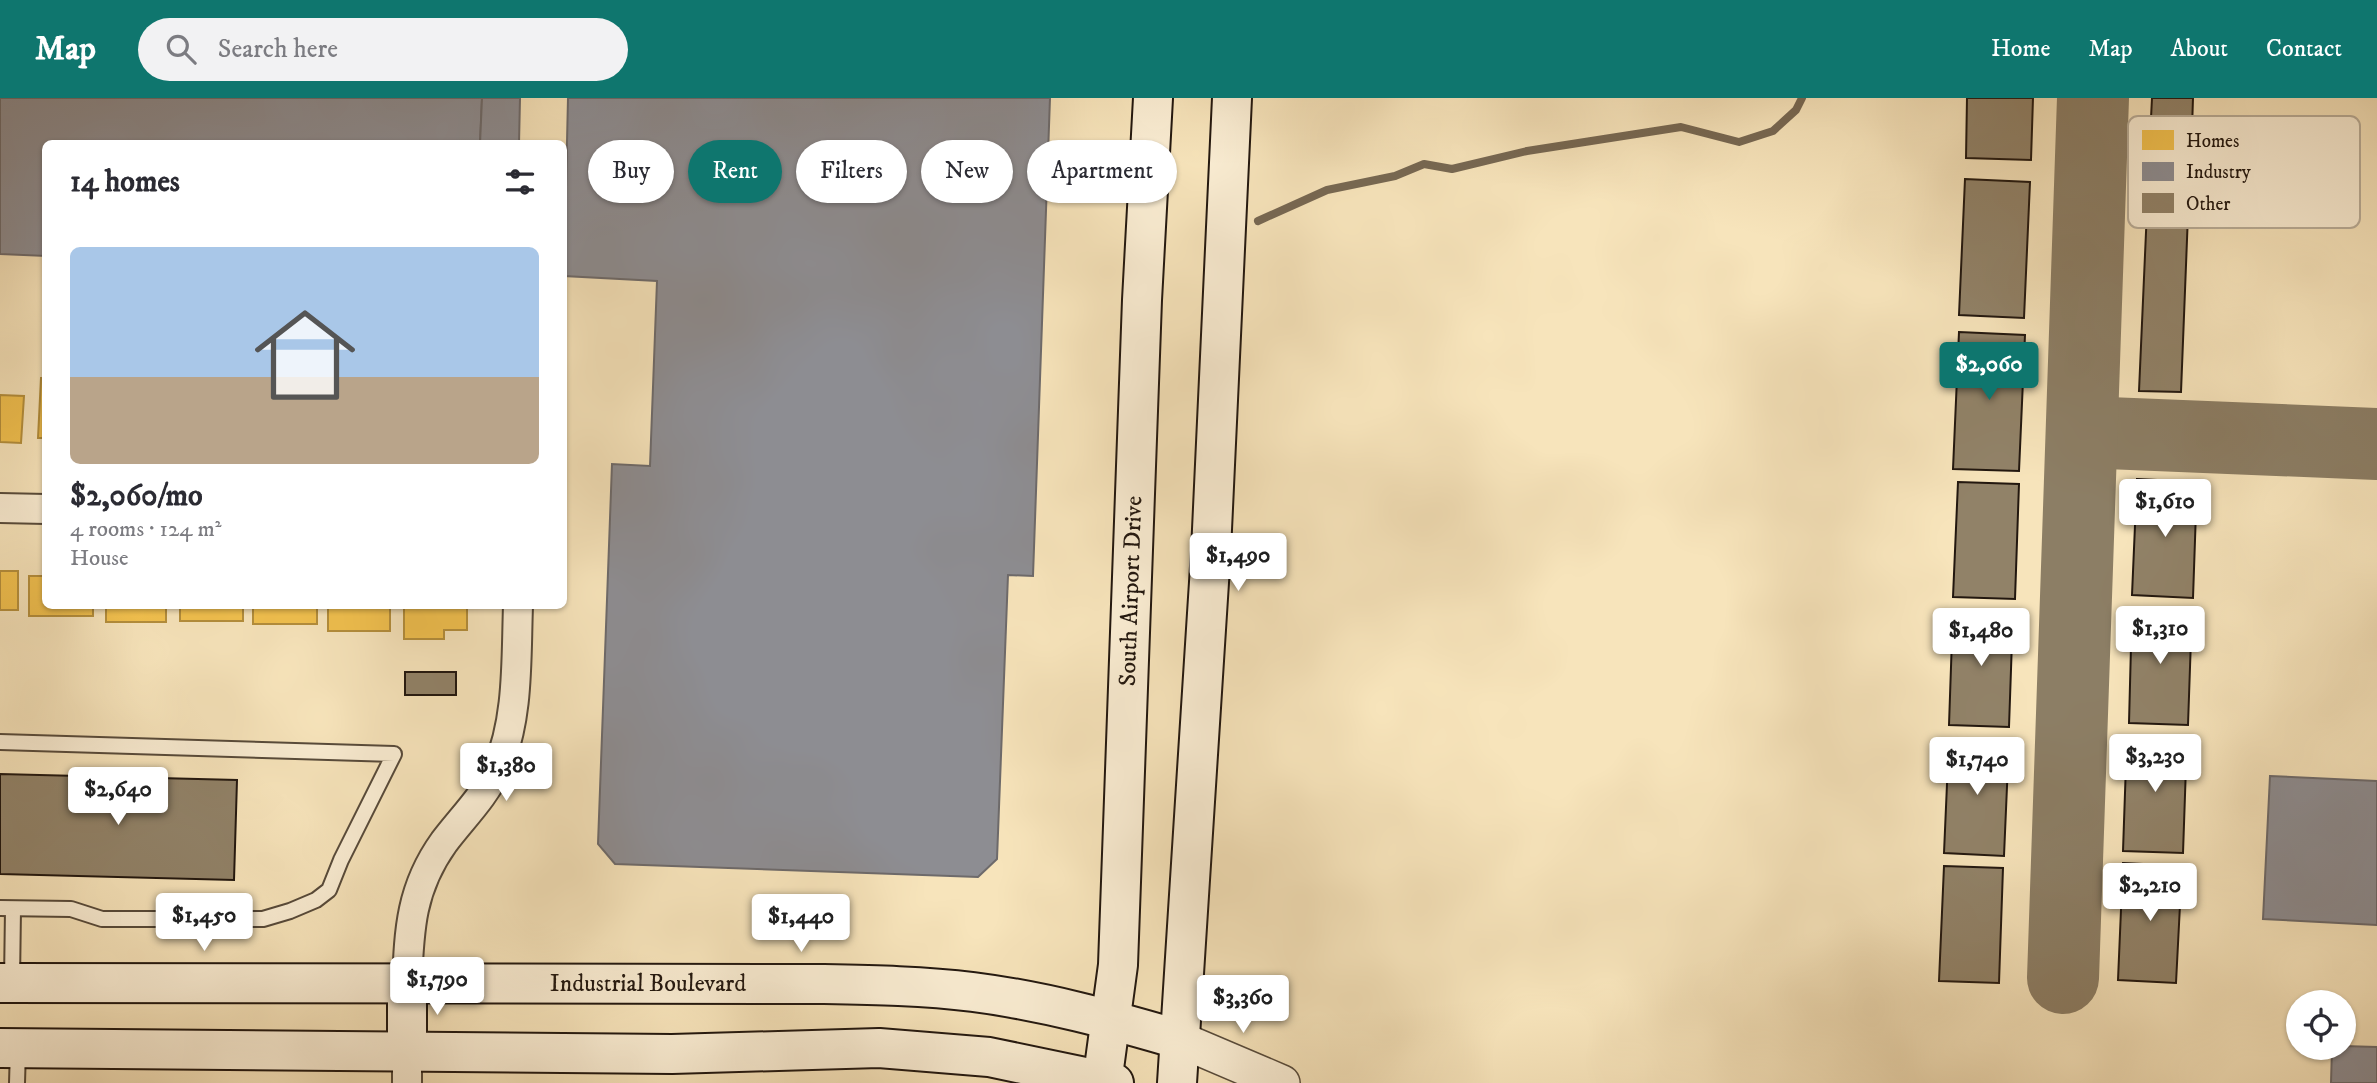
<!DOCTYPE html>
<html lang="en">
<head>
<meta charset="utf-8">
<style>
	body { margin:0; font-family:"IM FELL DW Pica",serif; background:#f2f2f3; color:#2b2b33; height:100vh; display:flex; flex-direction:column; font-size:26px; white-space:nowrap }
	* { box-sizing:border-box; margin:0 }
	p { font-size:23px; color:#7c7c81 }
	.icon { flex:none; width:38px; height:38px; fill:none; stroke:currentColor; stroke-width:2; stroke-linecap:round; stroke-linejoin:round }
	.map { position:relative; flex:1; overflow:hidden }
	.sheet { position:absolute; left:42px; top:42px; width:525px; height:469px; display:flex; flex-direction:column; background:#fff; border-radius:10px; box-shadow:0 2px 5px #0004 }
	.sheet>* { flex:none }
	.top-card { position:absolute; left:588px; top:42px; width:665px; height:63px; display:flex; gap:14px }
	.buttons { position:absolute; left:2286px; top:892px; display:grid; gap:14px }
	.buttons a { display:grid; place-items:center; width:70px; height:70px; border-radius:50%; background:#fff; box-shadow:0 2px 5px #0004; font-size:35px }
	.price { position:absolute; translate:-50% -60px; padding:0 16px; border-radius:7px; background:#fff; color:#222; font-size:23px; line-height:46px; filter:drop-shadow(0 2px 4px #0008) }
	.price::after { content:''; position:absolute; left:50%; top:42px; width:21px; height:16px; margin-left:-10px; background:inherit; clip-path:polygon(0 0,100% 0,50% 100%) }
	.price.active { background:#0f766e; color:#fff }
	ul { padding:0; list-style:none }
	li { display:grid; align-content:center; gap:14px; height:371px; padding:0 28px }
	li+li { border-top:2px solid #e1e1e2 }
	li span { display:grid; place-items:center; height:217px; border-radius:10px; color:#555 }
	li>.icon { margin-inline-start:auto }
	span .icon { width:126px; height:126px; fill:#fffc; stroke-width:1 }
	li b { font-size:30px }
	h2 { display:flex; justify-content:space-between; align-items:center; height:84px; padding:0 28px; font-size:30px }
	.chip { padding:0 24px; border-radius:32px; background:#fff; box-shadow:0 2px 5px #0004; font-size:24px; line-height:63px }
	.chip.active { background:#0f766e; color:#fff }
	header { display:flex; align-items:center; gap:42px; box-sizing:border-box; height:98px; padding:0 35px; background:#0f766e; color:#fff }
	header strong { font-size:33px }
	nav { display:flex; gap:38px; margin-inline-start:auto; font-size:24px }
	.search { width:490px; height:63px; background:#f2f2f3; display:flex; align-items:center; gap:18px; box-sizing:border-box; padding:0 24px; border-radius:38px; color:#7c7c81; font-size:26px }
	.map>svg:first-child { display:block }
</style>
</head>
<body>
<header>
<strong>Map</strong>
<div class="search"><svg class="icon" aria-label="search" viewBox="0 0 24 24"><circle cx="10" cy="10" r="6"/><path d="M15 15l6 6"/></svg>Search here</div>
<nav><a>Home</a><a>Map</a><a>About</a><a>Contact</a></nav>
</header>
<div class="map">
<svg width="2377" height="985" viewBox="0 0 2377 985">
	<rect width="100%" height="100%" fill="#f7e4bb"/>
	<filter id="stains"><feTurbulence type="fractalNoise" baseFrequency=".00286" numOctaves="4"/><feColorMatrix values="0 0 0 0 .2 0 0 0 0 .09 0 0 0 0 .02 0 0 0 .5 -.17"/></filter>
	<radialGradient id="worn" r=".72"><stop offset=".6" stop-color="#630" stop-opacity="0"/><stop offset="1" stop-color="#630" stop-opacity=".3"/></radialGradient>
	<g fill="#f2c14e" stroke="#b48e3b" stroke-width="2">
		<path d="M 41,280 L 46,280 L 46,340 L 38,340 Z"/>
		<path d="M 0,297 L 24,298 L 21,345 L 0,344 Z"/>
		<rect x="0" y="473" width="18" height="39"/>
		<path d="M 29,478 L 46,478 L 46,508 L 93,508 L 93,518 L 29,518 Z"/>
		<rect x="106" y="508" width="60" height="16"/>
		<rect x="180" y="508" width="63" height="15"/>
		<rect x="253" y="508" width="64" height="18"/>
		<rect x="328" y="508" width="62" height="25"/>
		<path d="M 404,508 L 467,508 L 467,532 L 444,532 L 444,541 L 404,541 Z"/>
	</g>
	<g fill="#8d8d92" stroke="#6d6a6b" stroke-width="2">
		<path d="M 0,0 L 482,0 L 480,46 L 46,46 L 46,158 L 0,156 Z"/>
		<path d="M 482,0 L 520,0 L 519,46 L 480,46 Z"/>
		<path d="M 568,0 L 1050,0 L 1033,478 L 1008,477 L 997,761 L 978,779 L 615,766 L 598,746 L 612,366 L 650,368 L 657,183 L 564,178 Z"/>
		<path d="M 2270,678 L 2377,683 L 2377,827 L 2263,821 Z"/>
		<path d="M 2343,948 L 2377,949 L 2377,985 L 2331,985 L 2332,950 Z"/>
	</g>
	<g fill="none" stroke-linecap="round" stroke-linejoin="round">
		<path stroke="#776853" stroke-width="8" d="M 1258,123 L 1327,92 L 1395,78 L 1424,66 L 1452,71 L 1527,53 L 1681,29 L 1739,44 L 1773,33 L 1796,12 L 1802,0"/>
		<g stroke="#8c7e65" stroke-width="72">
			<path d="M 2083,334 L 2377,346"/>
			<path d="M 2063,880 L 2093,0"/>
		</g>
	</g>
	<g fill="#918268" stroke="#22170f" stroke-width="2">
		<path d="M 1967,0 L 2033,0 L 2031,62 L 1966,60 Z"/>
		<path d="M 2152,0 L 2193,0 L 2191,62 L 2149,60 Z"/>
		<path d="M 1965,81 L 2030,84 L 2024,220 L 1959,217 Z"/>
		<path d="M 2148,89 L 2189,91 L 2181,294 L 2139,293 Z"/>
		<path d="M 1959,234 L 2025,237 L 2019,373 L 1953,371 Z"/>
		<path d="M 2137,381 L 2197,384 L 2193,500 L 2132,497 Z"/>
		<path d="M 1958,384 L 2019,386 L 2015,501 L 1953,499 Z"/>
		<path d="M 2132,510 L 2192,512 L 2188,627 L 2129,625 Z"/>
		<path d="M 1953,511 L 2013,514 L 2009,629 L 1949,627 Z"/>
		<rect x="405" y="574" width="51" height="23"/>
		<path d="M 2127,637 L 2187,639 L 2183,755 L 2123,753 Z"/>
		<path d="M 1949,640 L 2009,642 L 2004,758 L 1944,755 Z"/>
		<path d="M 0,676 L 237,682 L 234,782 L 0,776 Z"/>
		<path d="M 2123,765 L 2182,768 L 2176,885 L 2118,882 Z"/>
		<path d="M 1944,768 L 2003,770 L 1999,885 L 1939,883 Z"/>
	</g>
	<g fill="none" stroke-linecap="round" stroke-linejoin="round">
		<g stroke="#574a3a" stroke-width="18">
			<g id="service">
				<path d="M 0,644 L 394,656 L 341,762 L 329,792 L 316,802 L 290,813 L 263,821 L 102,821 L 71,811 L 0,810"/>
				<path d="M 12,883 L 13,811"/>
				<path d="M 17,985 L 18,951"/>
			</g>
		</g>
		<g stroke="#574a3a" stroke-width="32">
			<g id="minor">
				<path d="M 0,410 L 46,411"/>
				<path d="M 407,886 C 409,831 411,790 444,744 C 463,719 484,699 497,671 C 519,621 516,561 518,508"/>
				<path d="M 407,985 L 407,952"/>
			</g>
		</g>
		<g stroke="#574a3a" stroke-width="38">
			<path id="tertiary" d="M 1181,942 L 1282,985"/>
		</g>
		<g stroke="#22170f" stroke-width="42">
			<g id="secondary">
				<path d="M 0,885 L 824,886 C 874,887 924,888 973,894 C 1044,903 1113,922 1181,942"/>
				<path d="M 407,886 L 407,952"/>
				<path d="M 0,950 L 672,956 L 879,950 L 989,959 L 1114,985"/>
				<path d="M 1102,985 L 1118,867 L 1142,202 L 1153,0"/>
				<path d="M 1177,985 L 1211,453 L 1232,0"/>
			</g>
		</g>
		<use href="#service" stroke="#faedd3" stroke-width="14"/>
		<use href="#minor" stroke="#faedd3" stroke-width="28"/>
		<use href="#tertiary" stroke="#faedd3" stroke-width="35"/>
		<use href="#secondary" stroke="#faedd3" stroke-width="38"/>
	</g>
	<g text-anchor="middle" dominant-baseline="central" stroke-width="7" stroke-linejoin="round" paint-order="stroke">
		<g font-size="24" fill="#22170f" stroke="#faedd3">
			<text transform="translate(1131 493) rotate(-88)">South Airport Drive</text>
			<text x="648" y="886">Industrial Boulevard</text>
		</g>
	</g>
	<rect x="2128" y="18" width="232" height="112" rx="10" fill="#faedd3" stroke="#b9ad98" stroke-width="2"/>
	<rect x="2142" y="32" width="32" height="20" fill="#f2c14e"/>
	<rect x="2142" y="64" width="32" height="19" fill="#8d8d92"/>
	<rect x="2142" y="95" width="32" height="20" fill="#918268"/>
	<g font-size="19" fill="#22170f">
		<text x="2186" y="49">Homes</text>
		<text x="2186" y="80">Industry</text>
		<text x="2186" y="112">Other</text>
	</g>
	<rect width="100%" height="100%" filter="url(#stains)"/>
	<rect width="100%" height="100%" fill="url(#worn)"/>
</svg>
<div class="buttons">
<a><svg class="icon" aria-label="locate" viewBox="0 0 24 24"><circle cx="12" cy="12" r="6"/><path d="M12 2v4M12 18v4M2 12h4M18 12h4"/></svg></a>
</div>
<b class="price active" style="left:1989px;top:304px">$2,060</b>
<b class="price" style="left:2165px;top:441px">$1,610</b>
<b class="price" style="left:1238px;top:495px">$1,490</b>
<b class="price" style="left:2160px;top:568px">$1,310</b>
<b class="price" style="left:1981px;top:570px">$1,480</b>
<b class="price" style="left:2155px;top:696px">$3,230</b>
<b class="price" style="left:1977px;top:699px">$1,740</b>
<b class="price" style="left:506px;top:705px">$1,380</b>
<b class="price" style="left:118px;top:729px">$2,640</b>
<b class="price" style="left:2150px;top:825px">$2,210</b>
<b class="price" style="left:204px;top:855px">$1,450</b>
<b class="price" style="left:801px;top:856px">$1,440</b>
<b class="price" style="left:437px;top:919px">$1,790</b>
<b class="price" style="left:1243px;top:937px">$3,360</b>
<div class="top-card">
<a class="chip">Buy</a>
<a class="chip active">Rent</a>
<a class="chip">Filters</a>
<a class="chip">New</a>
<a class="chip">Apartment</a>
</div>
<section class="sheet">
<h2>14 homes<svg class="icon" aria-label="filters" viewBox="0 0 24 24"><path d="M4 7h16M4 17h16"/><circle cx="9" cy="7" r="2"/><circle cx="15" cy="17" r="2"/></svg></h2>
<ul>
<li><span style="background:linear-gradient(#a9c7e8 60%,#b9a48a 0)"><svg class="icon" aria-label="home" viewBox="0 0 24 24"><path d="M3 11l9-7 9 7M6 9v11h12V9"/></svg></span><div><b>$2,060/mo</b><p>4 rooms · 124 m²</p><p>House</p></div></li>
</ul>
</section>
</div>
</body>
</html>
